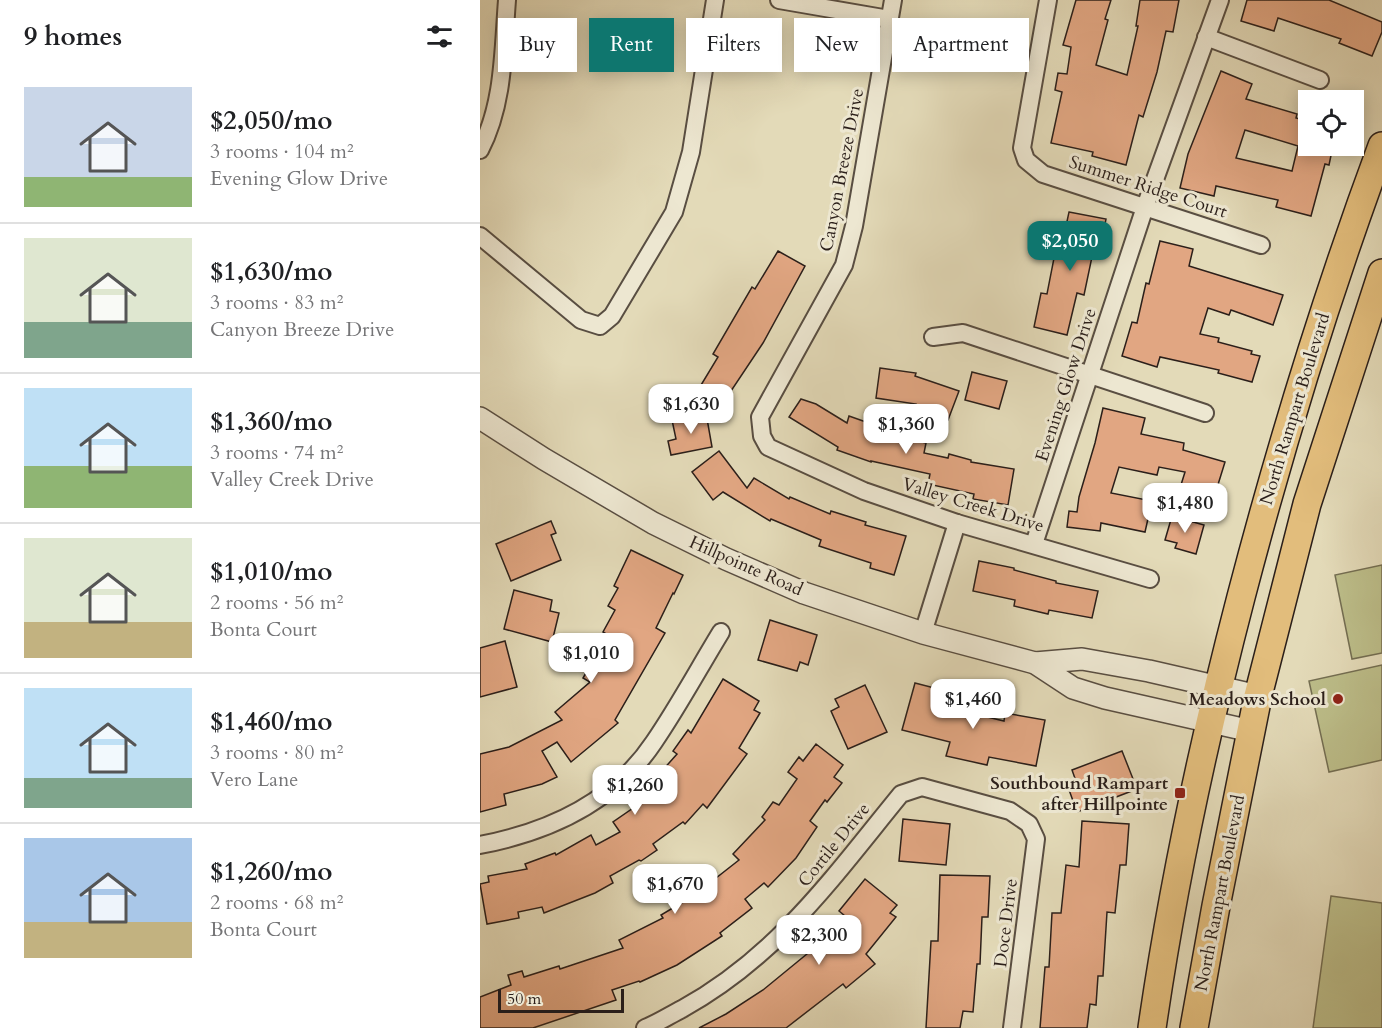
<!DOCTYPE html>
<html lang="en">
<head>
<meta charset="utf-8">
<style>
	body { margin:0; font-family:Cardo,serif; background:#f2f2f2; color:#202124; height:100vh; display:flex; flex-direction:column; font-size:22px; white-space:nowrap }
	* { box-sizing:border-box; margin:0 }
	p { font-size:20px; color:#757577 }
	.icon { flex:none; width:33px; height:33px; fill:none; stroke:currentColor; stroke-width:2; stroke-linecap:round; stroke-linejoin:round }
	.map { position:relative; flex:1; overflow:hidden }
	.sheet { display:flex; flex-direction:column; background:#fff; width:480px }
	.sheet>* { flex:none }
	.top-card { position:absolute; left:18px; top:18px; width:570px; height:54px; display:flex; gap:12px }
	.fabs { position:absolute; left:818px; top:90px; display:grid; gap:12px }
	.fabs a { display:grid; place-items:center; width:66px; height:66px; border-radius:0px; background:#fff; box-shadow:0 3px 15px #0003; font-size:30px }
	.scale { position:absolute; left:18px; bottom:15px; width:126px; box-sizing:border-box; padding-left:6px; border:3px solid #2b1f1a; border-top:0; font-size:16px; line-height:21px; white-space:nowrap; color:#2b1f1a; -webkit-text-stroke:4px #ede7d1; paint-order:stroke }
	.price { position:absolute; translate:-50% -51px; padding:0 14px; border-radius:12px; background:#fff; color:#222; font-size:20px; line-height:39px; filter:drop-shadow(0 2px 3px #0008) }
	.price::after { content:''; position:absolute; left:50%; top:36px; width:18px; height:14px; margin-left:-9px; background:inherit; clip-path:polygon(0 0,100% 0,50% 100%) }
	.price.active { background:#0f766e; color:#fff }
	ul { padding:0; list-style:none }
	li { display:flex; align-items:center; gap:18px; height:150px; padding:0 24px }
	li+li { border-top:2px solid #e0e0e0 }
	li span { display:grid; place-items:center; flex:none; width:168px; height:120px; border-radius:0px; color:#555 }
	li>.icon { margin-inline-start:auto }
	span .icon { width:72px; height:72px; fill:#fffc; stroke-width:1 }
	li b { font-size:26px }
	h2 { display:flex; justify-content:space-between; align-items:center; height:72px; padding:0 24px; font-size:26px }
	.tag { padding:0 21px; border-radius:0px; background:#fff; box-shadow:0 3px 15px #0003; font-size:21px; line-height:54px }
	.tag.active { background:#0f766e; color:#fff }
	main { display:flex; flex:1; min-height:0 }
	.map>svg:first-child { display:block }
</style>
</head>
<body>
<main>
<section class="sheet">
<h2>9 homes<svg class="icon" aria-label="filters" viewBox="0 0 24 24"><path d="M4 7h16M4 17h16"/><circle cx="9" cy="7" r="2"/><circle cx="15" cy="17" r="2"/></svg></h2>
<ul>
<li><span style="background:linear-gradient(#c9d6e8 75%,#8fb573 0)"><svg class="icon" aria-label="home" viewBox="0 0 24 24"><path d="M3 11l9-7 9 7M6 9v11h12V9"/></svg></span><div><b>$2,050/mo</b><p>3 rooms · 104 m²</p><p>Evening Glow Drive</p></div></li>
<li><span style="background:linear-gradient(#dfe7d0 70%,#7fa58c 0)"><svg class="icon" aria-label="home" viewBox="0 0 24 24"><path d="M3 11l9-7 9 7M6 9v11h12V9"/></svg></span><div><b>$1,630/mo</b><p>3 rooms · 83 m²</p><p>Canyon Breeze Drive</p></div></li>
<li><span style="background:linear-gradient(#bfe0f5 65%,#8fb573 0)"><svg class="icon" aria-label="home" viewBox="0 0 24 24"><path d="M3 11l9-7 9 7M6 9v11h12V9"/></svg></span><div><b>$1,360/mo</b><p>3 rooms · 74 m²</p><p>Valley Creek Drive</p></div></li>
<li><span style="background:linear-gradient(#dfe7d0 70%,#c2b280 0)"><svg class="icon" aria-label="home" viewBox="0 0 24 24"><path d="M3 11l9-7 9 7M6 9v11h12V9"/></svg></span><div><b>$1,010/mo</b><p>2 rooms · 56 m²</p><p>Bonta Court</p></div></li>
<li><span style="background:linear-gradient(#bfe0f5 75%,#7fa58c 0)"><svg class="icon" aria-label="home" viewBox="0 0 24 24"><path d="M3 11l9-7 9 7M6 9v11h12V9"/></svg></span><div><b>$1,460/mo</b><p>3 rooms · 80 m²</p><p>Vero Lane</p></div></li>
<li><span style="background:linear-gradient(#a9c7e8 70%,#c2b280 0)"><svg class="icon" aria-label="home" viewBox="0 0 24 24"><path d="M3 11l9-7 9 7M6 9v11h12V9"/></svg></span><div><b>$1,260/mo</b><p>2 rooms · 68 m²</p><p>Bonta Court</p></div></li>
</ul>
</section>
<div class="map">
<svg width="902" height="1028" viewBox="0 0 902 1028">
	<rect width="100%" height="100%" fill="#e3dab8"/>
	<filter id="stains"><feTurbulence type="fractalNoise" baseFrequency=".00333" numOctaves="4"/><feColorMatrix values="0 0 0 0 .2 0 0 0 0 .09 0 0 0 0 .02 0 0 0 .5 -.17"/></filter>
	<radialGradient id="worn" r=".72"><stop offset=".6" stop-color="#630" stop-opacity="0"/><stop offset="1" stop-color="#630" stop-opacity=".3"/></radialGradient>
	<g fill="#bcbd89" stroke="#746e52" stroke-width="1.5">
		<path d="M 902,565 L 902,653 L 872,659 L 855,575 Z"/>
		<path d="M 902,665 L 902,760 L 849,772 L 829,681 Z"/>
		<path d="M 851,896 L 902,903 L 902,1028 L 833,1028 Z"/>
	</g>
	<g fill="#e1a682" stroke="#2b1f1a" stroke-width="1.5" fill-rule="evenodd">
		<path d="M 596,0 L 631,0 L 625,19 L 628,20 L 616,65 L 647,75 L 658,26 L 656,26 L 660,0 L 699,0 L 693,32 L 686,31 L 677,72 L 663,117 L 659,115 L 646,165 L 612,156 L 613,152 L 571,143 L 582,92 L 575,90 L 578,73 L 587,74 L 591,47 L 583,45 Z"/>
		<path d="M 767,0 L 849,0 L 902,22 L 902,32 L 892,56 L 859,43 L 861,39 L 798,18 L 794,31 L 761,21 Z"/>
		<path d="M 741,71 L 772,84 L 766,99 L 817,114 L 816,118 L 828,121 L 828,146 L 853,146 L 849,165 L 845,164 L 831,216 L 796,207 L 798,200 L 736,186 L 734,196 L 700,188 L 708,154 ZM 765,130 L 818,146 L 812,171 L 756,158 Z"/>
		<path d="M 589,212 L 626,219 L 619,253 L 613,252 L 604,295 L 597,293 L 587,335 L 554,327 L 561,293 L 567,294 L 575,253 L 580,254 Z"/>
		<path d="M 680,241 L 713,249 L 709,266 L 803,295 L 793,325 L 751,310 L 749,315 L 728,308 L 720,334 L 739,338 L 738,342 L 772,351 L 771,354 L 780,356 L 772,382 L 738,373 L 739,370 L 680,357 L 677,367 L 642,356 L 652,322 L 657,323 L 666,283 L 669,284 Z"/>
		<path d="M 298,251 L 325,266 L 283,343 L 239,409 L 215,395 L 238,357 L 233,354 L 272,287 L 275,289 Z"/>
		<path d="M 400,368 L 436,373 L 435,376 L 479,391 L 468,420 L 435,408 L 436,404 L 396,398 Z"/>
		<path d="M 492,372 L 527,381 L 519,409 L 485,400 Z"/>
		<path d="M 321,399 L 336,404 L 367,423 L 369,416 L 403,428 L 401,433 L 446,443 L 444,453 L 468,458 L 469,454 L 491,460 L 491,462 L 534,469 L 528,505 L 493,499 L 494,494 L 448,484 L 450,474 L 391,461 L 391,462 L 357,450 L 358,447 L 309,417 Z"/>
		<path d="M 623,408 L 665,418 L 661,434 L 704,443 L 703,450 L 745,462 L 736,491 L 720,487 L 718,493 L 700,488 L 705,472 L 679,467 L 677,475 L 639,467 L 631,493 L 672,501 L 665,532 L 621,523 L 620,531 L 587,527 L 589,511 L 597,512 L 599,497 L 615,443 Z"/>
		<path d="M 226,413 L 232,447 L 191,455 L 188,441 L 196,439 L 192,420 Z"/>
		<path d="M 239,451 L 267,488 L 274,478 L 309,499 L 310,497 L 350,514 L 351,511 L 386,522 L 385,525 L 426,536 L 414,575 L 390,568 L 391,563 L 339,546 L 341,540 L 291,519 L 290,521 L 243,492 L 233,500 L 212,472 Z"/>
		<path d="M 692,516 L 724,525 L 716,554 L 695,548 L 697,543 L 685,540 Z"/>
		<path d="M 71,521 L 76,533 L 71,535 L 81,560 L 31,581 L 16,544 Z"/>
		<path d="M 151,550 L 203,575 L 194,594 L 193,593 L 176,628 L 185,633 L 135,720 L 138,723 L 91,762 L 77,742 L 62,751 L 77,777 L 62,784 L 24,794 L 26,805 L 0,812 L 0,754 L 29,747 L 82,720 L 75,712 L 110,682 L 103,678 L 128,635 L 123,632 L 135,610 L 128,606 L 138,588 L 134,586 Z"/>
		<path d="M 499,561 L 534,568 L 534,570 L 576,581 L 576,583 L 618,591 L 612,618 L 569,610 L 568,614 L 534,606 L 535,600 L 493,591 Z"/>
		<path d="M 34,590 L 72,600 L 70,611 L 79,613 L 72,642 L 24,629 Z"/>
		<path d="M 290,620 L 337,635 L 328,665 L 320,662 L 317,671 L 278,660 Z"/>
		<path d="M 25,641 L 37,687 L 0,697 L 0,648 Z"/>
		<path d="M 243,679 L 279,701 L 274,710 L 280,713 L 259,748 L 267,754 L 227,808 L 223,804 L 205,824 L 203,822 L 173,844 L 177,850 L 161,861 L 159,860 L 130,876 L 133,883 L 115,893 L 64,913 L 62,907 L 38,912 L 39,918 L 7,924 L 0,884 L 9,882 L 8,876 L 47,869 L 45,864 L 75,853 L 76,855 L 111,835 L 116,845 L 140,832 L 133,822 L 172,795 L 166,789 L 197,754 L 193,751 L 208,730 L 211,733 Z"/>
		<path d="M 435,683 L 474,693 L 470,708 L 524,721 L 525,713 L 565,720 L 556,766 L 509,757 L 507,765 L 466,756 L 470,742 L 422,730 Z"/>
		<path d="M 385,685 L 407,732 L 368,749 L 351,711 L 359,707 L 355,699 Z"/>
		<path d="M 336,744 L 363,765 L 354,777 L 362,783 L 347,802 L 345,800 L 330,821 L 337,827 L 316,858 L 288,887 L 284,883 L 265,899 L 272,908 L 240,933 L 242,936 L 197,965 L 160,982 L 159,981 L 132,990 L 136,1000 L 53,1028 L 0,1028 L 0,997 L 31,985 L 28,975 L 42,971 L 44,977 L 79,966 L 80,969 L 143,948 L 139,940 L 183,918 L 181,915 L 223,890 L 219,886 L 233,875 L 236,878 L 259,860 L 253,854 L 285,820 L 282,817 L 293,802 L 299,805 L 317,779 L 308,772 L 319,757 L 323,761 Z"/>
		<path d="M 642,751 L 657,789 L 597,812 L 588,787 L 597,784 L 592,770 Z"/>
		<path d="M 423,819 L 470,824 L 466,865 L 419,861 Z"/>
		<path d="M 602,821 L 649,824 L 646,865 L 640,865 L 635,913 L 627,912 L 623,976 L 618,976 L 616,1005 L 610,1004 L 607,1028 L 560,1028 L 565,967 L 569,967 L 572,913 L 581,913 L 586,865 L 599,867 Z"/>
		<path d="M 460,875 L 510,876 L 508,917 L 502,917 L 500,964 L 497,964 L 493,1012 L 483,1011 L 480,1028 L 446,1028 L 451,941 L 458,941 Z"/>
		<path d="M 385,879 L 417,905 L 410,913 L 416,917 L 386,954 L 395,964 L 366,988 L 363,984 L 306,1028 L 219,1028 L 246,1014 L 283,990 L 333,949 L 330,946 L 365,916 L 359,911 Z"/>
	</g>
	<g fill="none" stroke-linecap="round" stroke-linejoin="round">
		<g stroke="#594e42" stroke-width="20">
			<g id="minor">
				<path d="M 299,0 L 409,19"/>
				<path d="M 413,0 L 374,226 L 364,265 L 280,417 L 282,436 L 288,447 L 384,491 L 477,523 L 670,579"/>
				<path d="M 568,0 L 542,148 L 546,160 L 563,174 L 781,245"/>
				<path d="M 726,37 L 840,80"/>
				<path d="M 0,150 C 24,104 23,51 27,0"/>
				<path d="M 0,236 L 101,320 L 120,326 L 132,316 L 194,212 L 211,152 L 235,0"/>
				<path d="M 453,337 L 483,333 L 725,413"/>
				<path d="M 554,544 L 665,207 L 740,0"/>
				<path d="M 443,633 L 477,523"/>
				<path d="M 0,845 C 68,832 134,802 174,742 C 198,707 219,668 241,632"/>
				<path d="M 165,1028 C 178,1023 190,1015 202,1009 C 298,956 353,877 421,794 L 442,787 L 530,811 L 549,824 L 556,839 L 532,1028"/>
			</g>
		</g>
		<g stroke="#594e42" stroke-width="24">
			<g id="tertiary">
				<path d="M 0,418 L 64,459 L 173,523 L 246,559 L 324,593 L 443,633 L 555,663 L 593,688 L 625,698 L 771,731"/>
				<path d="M 555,663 L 602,659 L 669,671 L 778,696"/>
			</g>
		</g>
		<g stroke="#2b1f1a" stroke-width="30">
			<g id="primary">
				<path d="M 672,1028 C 693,883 724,739 761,597 C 801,444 847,294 902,146"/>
				<path d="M 714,1028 L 736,906 L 778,696 L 827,504 L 902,273"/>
			</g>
		</g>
		<use href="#minor" stroke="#ede7d1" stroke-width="16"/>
		<use href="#tertiary" stroke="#ede7d1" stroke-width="21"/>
		<use href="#primary" stroke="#e2bd7c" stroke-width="27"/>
	</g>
	<g fill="#8f2418" stroke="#ede7d1" stroke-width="2">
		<circle cx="858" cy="699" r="6"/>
		<rect x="694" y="787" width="12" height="12" rx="3"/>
	</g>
	<g text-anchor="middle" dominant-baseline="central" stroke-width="6" stroke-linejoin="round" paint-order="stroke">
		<g font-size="18" fill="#2b1f1a" stroke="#ede7d1">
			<text transform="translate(362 170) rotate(-79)">Canyon Breeze Drive</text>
			<text transform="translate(668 187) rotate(18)">Summer Ridge Court</text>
			<text transform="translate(586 385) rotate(-72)">Evening Glow Drive</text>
			<text transform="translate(815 409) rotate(-73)">North Rampart Boulevard</text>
			<text transform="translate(493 505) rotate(17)">Valley Creek Drive</text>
			<text transform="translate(266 566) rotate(24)">Hillpointe Road</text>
			<text transform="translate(354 845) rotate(-51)">Cortile Drive</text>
			<text transform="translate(740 893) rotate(-79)">North Rampart Boulevard</text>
			<text transform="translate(526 923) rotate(-83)">Doce Drive</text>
		</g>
		<g font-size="18" font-weight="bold" fill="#2b1f1a" stroke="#ede7d1" text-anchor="end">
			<text x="846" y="699">Meadows School</text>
			<text x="688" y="783">Southbound Rampart<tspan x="688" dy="21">after Hillpointe</tspan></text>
		</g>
	</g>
	<rect width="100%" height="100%" filter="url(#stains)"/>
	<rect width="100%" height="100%" fill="url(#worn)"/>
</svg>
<div class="fabs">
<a><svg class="icon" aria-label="locate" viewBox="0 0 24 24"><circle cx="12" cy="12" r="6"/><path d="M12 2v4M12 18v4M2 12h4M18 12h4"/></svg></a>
</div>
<div class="scale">50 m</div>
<b class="price active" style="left:590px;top:272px">$2,050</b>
<b class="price" style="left:211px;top:435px">$1,630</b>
<b class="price" style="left:426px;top:455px">$1,360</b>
<b class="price" style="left:705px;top:534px">$1,480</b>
<b class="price" style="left:111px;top:684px">$1,010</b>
<b class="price" style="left:493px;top:730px">$1,460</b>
<b class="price" style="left:155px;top:816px">$1,260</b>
<b class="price" style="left:195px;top:915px">$1,670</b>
<b class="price" style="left:339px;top:966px">$2,300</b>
<div class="top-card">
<a class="tag">Buy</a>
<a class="tag active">Rent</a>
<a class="tag">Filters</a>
<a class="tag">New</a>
<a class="tag">Apartment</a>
</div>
</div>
</main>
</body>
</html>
